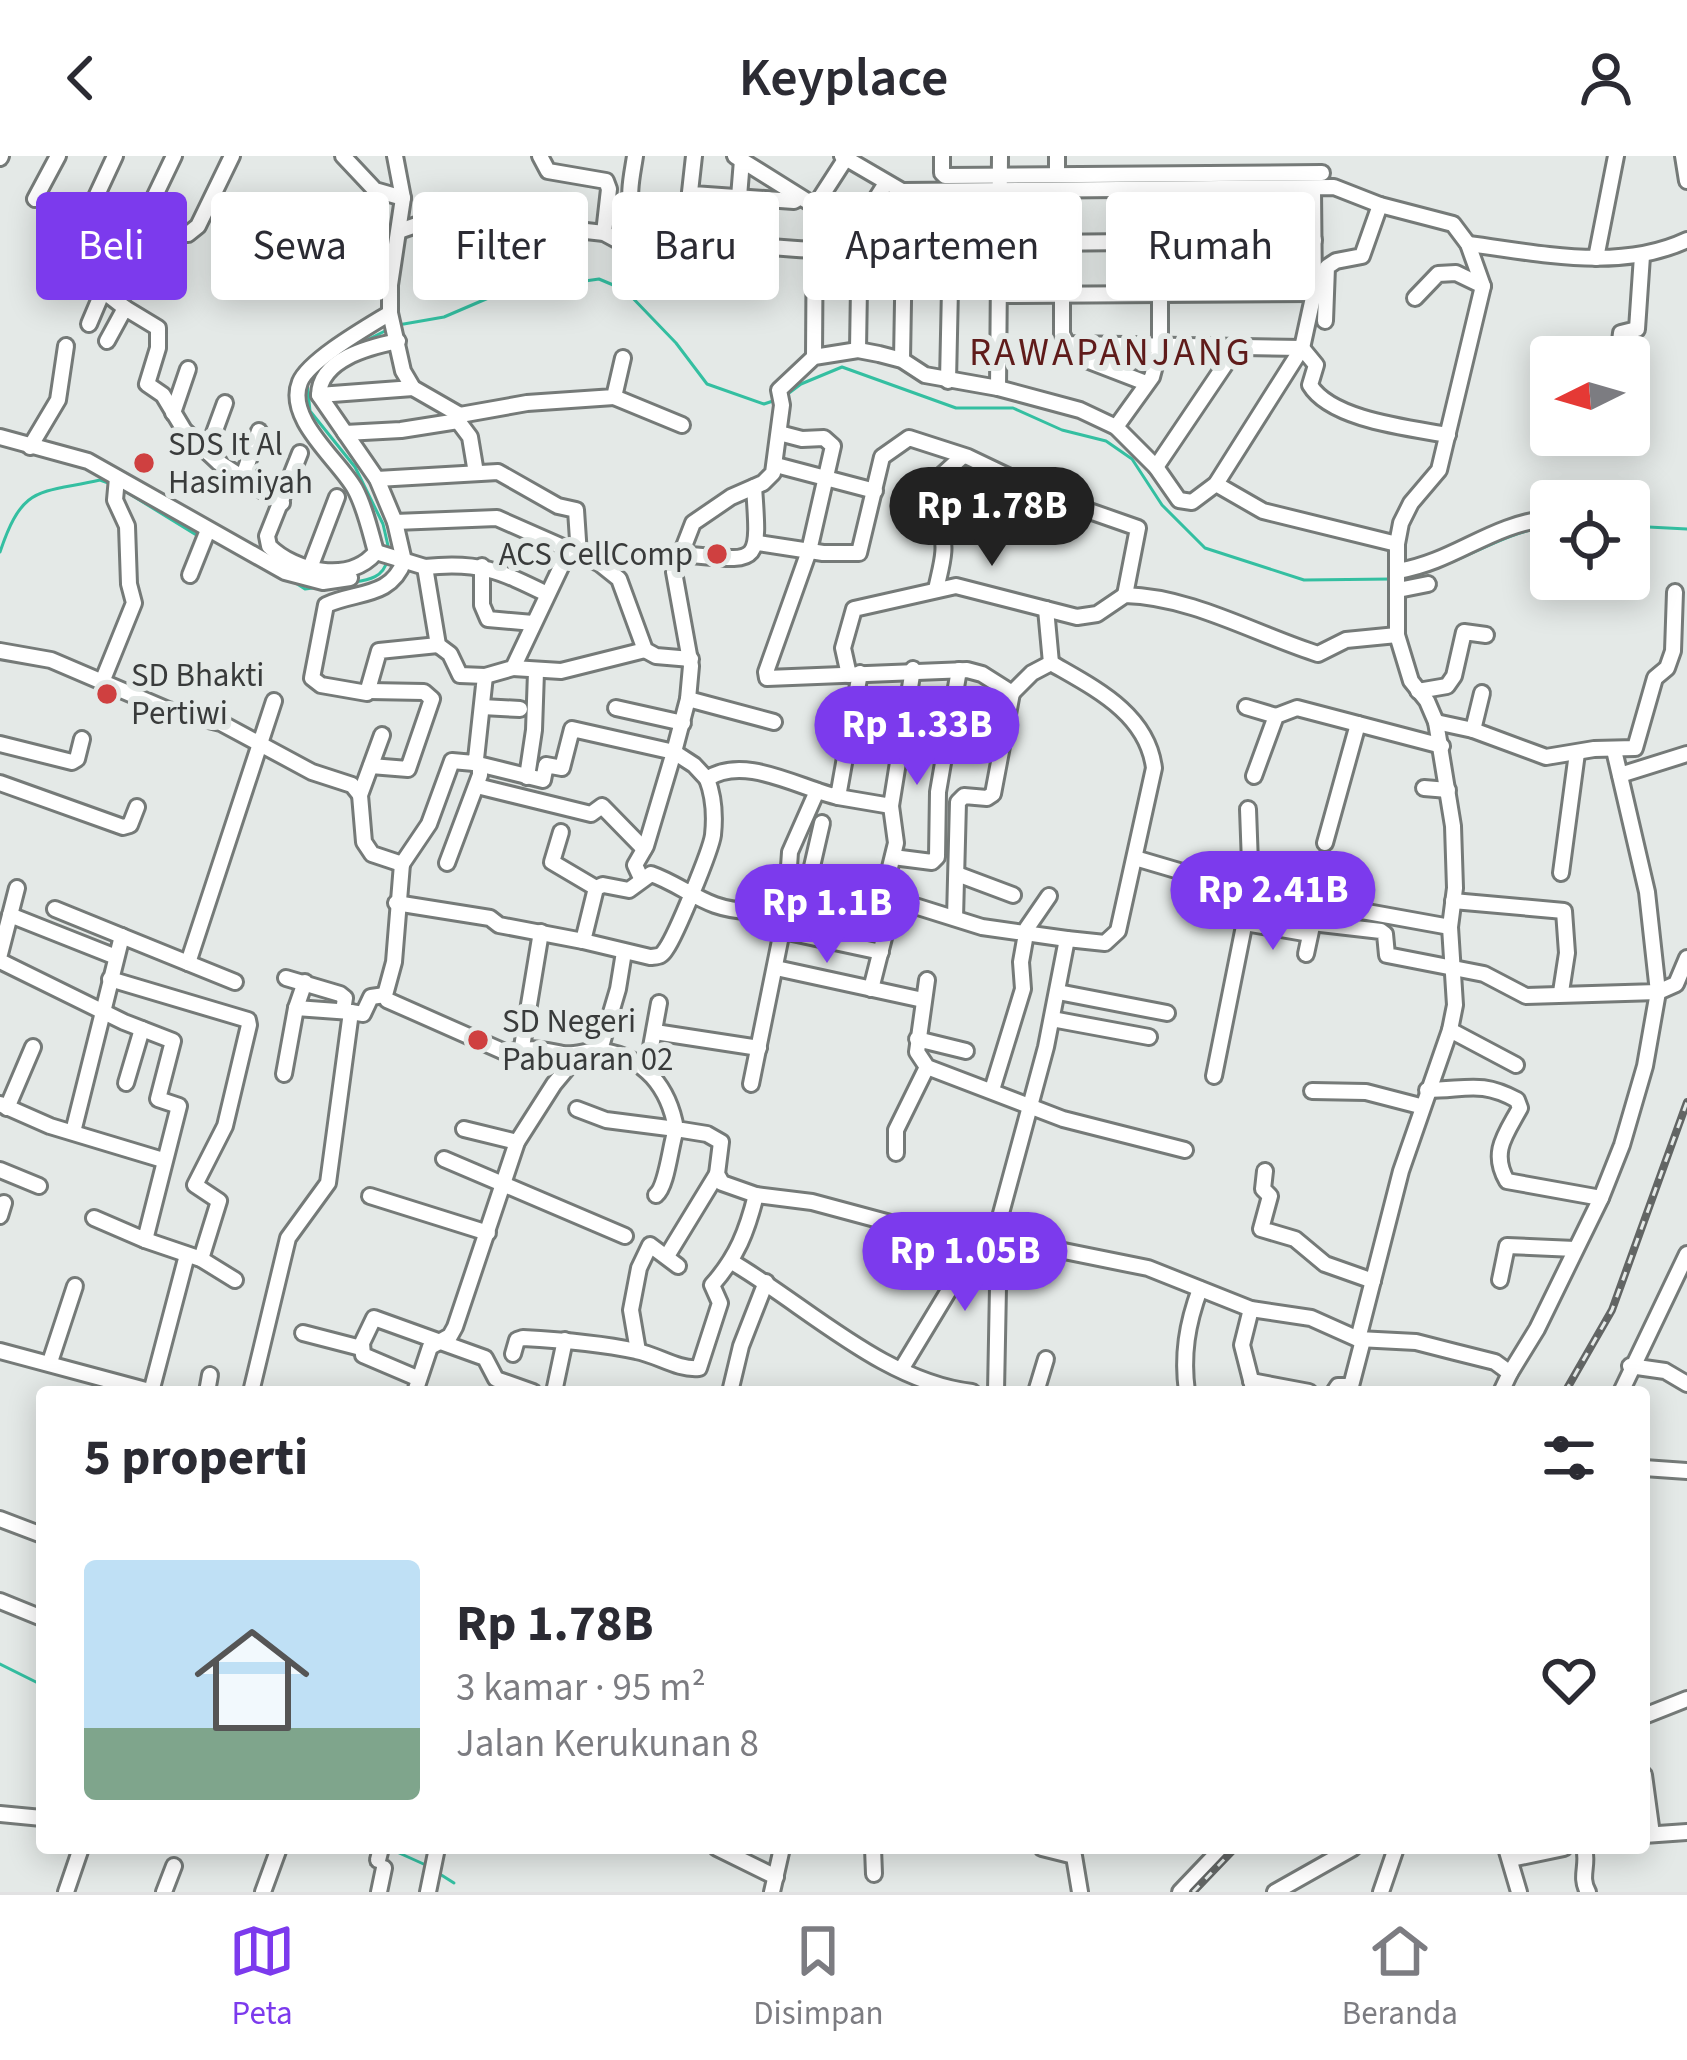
<!DOCTYPE html>
<html lang="id">
<head>
<meta charset="utf-8">
<style>
	body { margin:0; font-family:"Source Sans 3",sans-serif; background:#f2f2f3; color:#2b2b33; height:100vh; display:flex; flex-direction:column; font-size:45px; white-space:nowrap }
	* { box-sizing:border-box; margin:0 }
	p { font-size:39px; color:#7c7c81 }
	.icon { flex:none; width:66px; height:66px; fill:none; stroke:currentColor; stroke-width:2; stroke-linecap:round; stroke-linejoin:round }
	.map { position:relative; flex:1; overflow:hidden }
	.details { position:absolute; left:36px; top:1230px; width:1614px; height:468px; display:flex; flex-direction:column; background:#fff; border-radius:12px; box-shadow:0 6px 30px #0003 }
	.details>* { flex:none }
	.hud { position:absolute; left:36px; top:36px; width:1617px; height:108px; display:flex; gap:24px }
	.needle { width:78px; rotate:265deg }
	.controls { position:absolute; left:1530px; top:180px; display:grid; gap:24px }
	.controls a { display:grid; place-items:center; width:120px; height:120px; border-radius:12px; background:#fff; box-shadow:0 6px 30px #0003; font-size:60px }
	.price { position:absolute; translate:-50% -102px; padding:0 27px; border-radius:42px; background:#7c3aed; color:#fff; font-size:39px; line-height:78px; filter:drop-shadow(0 3px 6px #0008) }
	.price::after { content:''; position:absolute; left:50%; top:72px; width:36px; height:27px; margin-left:-18px; background:inherit; clip-path:polygon(0 0,100% 0,50% 100%) }
	.price.on { background:#222; color:#fff }
	ul { padding:0; list-style:none }
	li { display:flex; align-items:center; gap:36px; height:300px; padding:0 48px }
	li span { display:grid; place-items:center; flex:none; width:336px; height:240px; border-radius:12px; color:#555 }
	li>.icon { margin-inline-start:auto }
	span .icon { width:144px; height:144px; fill:#fffc; stroke-width:1 }
	li b { font-size:51px }
	h2 { display:flex; justify-content:space-between; align-items:center; height:144px; padding:0 48px; font-size:51px }
	.pill { padding:0 42px; border-radius:12px; background:#fff; box-shadow:0 6px 30px #0003; font-size:42px; line-height:108px }
	.pill.on { background:#7c3aed; color:#fff }
	header { display:flex; justify-content:space-between; align-items:center; height:156px; padding:0 48px; background:#fff; font-size:54px; font-weight:600 }
	.tab-bar { display:flex; justify-content:space-around; align-items:center; height:168px; border-top:3px solid #e1e1e2; background:#fff; font-size:33px; color:#7c7c81 }
	.tab-bar a { display:grid; justify-items:center; gap:6px }
	.tab-bar .on { color:#7c3aed }
	.map>svg:first-child { display:block }
</style>
</head>
<body>
<header><svg class="icon" aria-label="back" viewBox="0 0 24 24"><path d="M15 5l-7 7 7 7"/></svg>Keyplace<svg class="icon" aria-label="person" viewBox="0 0 24 24"><circle cx="12" cy="8" r="4"/><path d="M4 21q1-7 8-7t8 7"/></svg></header>
<div class="map">
<svg width="1687" height="1736" viewBox="0 0 1687 1736">
	<rect width="100%" height="100%" fill="#e4e9e7"/>
	<g fill="none" stroke-linecap="round" stroke-linejoin="round">
		<g stroke="#34bfa1" stroke-width="3">
			<path d="M 398,169 L 444,161 L 500,137 L 599,123 L 625,134 L 676,187 L 707,228 L 764,248 L 776,244"/>
			<path d="M 339,198 L 389,173"/>
			<path d="M 323,213 L 307,226 L 310,255 L 355,311 L 383,368 L 389,394"/>
			<path d="M 785,240 L 801,228 L 842,211 L 956,252 L 1013,252 L 1062,274 L 1106,285 L 1132,303 L 1162,349 L 1205,392 L 1304,424 L 1391,423"/>
			<path d="M 120,332 L 198,380"/>
			<path d="M 1629,370 L 1687,373"/>
			<path d="M 0,396 C 23,328 38,338 100,324 L 111,328"/>
			<path d="M 1400,422 C 1454,414 1498,376 1551,370"/>
			<path d="M 291,424 L 305,433 L 321,431"/>
			<path d="M 354,426 C 369,424 384,421 387,404"/>
			<path d="M 0,1508 L 42,1529"/>
			<path d="M 388,1692 L 428,1710"/>
			<path d="M 435,1715 L 454,1727"/>
		</g>
		<g stroke="#757a78" stroke-width="20">
			<g id="street">
				<path d="M 115,0 L 89,56 L 91,66 L 80,110 L 89,124 L 125,152"/>
				<path d="M 343,0 L 375,34 L 403,42"/>
				<path d="M 395,0 L 403,42 L 390,129 L 390,157 L 403,215 L 413,232 L 460,259 L 458,265 L 470,281 L 476,317"/>
				<path d="M 540,0 L 548,15 L 606,25 L 609,33 L 604,77"/>
				<path d="M 635,0 C 633,15 626,42 634,56 C 651,89 778,91 814,94"/>
				<path d="M 694,0 L 690,36 L 693,38 L 794,45 L 799,42"/>
				<path d="M 735,0 L 815,50 L 814,201"/>
				<path d="M 842,0 L 902,35 L 1334,31 L 1380,49 L 1453,68 L 1468,88 L 1483,130 L 1439,314 L 1411,347 L 1401,367 L 1397,388"/>
				<path d="M 942,0 L 942,17 L 945,20 L 1322,17"/>
				<path d="M 1057,0 L 1057,18"/>
				<path d="M 1683,0 L 1687,25"/>
				<path d="M 0,2 L 1,0"/>
				<path d="M 739,41 L 742,4"/>
				<path d="M 35,43 L 58,0"/>
				<path d="M 815,50 L 846,2"/>
				<path d="M 89,56 L 140,71 L 188,78 L 198,70 L 232,0"/>
				<path d="M 861,66 L 904,88 L 902,204"/>
				<path d="M 140,71 L 174,0"/>
				<path d="M 399,75 L 457,55 L 477,53 L 514,67 L 604,77 L 639,96"/>
				<path d="M 1468,88 C 1540,97 1619,116 1687,84"/>
				<path d="M 858,89 L 1314,84"/>
				<path d="M 1596,102 L 1616,0"/>
				<path d="M 80,110 L 171,128"/>
				<path d="M 1000,139 L 1314,137"/>
				<path d="M 1062,139 L 1062,178 L 1067,188 L 1302,192 L 1316,209 L 1310,229 C 1331,264 1410,272 1448,279"/>
				<path d="M 1415,142 L 1438,118 L 1456,117 L 1483,130"/>
				<path d="M 1325,165 L 1327,111 L 1336,105 L 1362,100 L 1380,49"/>
				<path d="M 89,168 L 103,135"/>
				<path d="M 107,185 L 125,152 L 158,172 L 158,192 L 147,228 L 163,239 L 184,274 L 218,306 L 282,347"/>
				<path d="M 398,185 C 369,191 320,203 319,239 L 377,323 L 395,366 L 404,405"/>
				<path d="M 1074,189 L 1081,202 L 1146,227"/>
				<path d="M 858,194 L 860,68 L 886,27"/>
				<path d="M 1618,201 L 1621,177 L 1637,173 L 1642,100"/>
				<path d="M 948,225 L 951,86"/>
				<path d="M 998,232 L 1000,0"/>
				<path d="M 319,239 L 413,232"/>
				<path d="M 614,241 L 682,269"/>
				<path d="M 173,257 L 188,213"/>
				<path d="M 460,259 L 527,247 L 614,241 L 623,202"/>
				<path d="M 1116,271 L 1152,221 L 1160,191 L 1160,34"/>
				<path d="M 345,277 L 401,274 L 458,265"/>
				<path d="M 779,277 L 802,283 L 824,282 L 833,290 L 809,395 L 766,516 L 767,522 L 967,514 L 982,518 L 1012,537"/>
				<path d="M 0,281 L 88,305 L 285,416 L 323,426 L 350,422"/>
				<path d="M 30,291 L 58,244 L 66,190"/>
				<path d="M 207,296 L 225,247"/>
				<path d="M 300,297 L 267,380 L 269,390 C 295,416 350,428 376,396 C 370,375 365,351 355,333 C 339,304 285,263 300,226 C 309,204 369,170 390,157"/>
				<path d="M 776,309 L 875,335"/>
				<path d="M 1156,311 L 1237,191"/>
				<path d="M 242,323 L 259,275"/>
				<path d="M 377,323 L 498,316 L 558,350 L 576,354 L 579,399"/>
				<path d="M 1216,328 L 1263,355 L 1397,388 L 1397,479 L 1411,525 L 1427,545 L 1436,566 L 1453,670 L 1455,732 L 1450,771 L 1455,849 L 1450,874 L 1401,1015 L 1358,1183"/>
				<path d="M 1058,344 L 1138,372 L 1125,439"/>
				<path d="M 1629,363 L 1636,363"/>
				<path d="M 395,366 L 497,362 L 599,407 L 619,423 L 645,494 L 656,500 L 691,503"/>
				<path d="M 758,387 L 823,397 L 859,397 L 882,301 L 909,282 L 968,301 L 1058,344 L 1056,370 L 1049,376 L 956,373 L 942,379"/>
				<path d="M 376,396 L 425,411 L 438,489 L 450,498 L 460,519 L 485,520 L 476,603 L 474,607 L 452,605 L 429,668 L 402,708"/>
				<path d="M 680,398 C 759,405 760,413 754,331"/>
				<path d="M 404,405 C 391,442 356,435 326,449 L 312,522 L 321,529 L 367,537 L 379,495 L 438,489"/>
				<path d="M 482,410 L 482,449 L 488,463 L 533,467"/>
				<path d="M 425,411 C 479,405 500,415 547,438"/>
				<path d="M 310,412 L 337,341"/>
				<path d="M 1398,415 C 1456,405 1490,368 1551,362"/>
				<path d="M 190,419 L 208,374"/>
				<path d="M 936,434 C 939,417 950,387 938,373 C 929,363 922,365 917,352 L 922,337 L 963,300"/>
				<path d="M 1398,434 L 1428,428"/>
				<path d="M 0,495 L 51,504 L 168,554 L 221,567 L 312,616 L 352,629 L 360,639"/>
				<path d="M 513,512 L 561,515 L 645,494"/>
				<path d="M 860,517 L 838,641 C 799,632 744,598 707,623 L 694,609 L 674,596 L 688,543 L 691,510 L 674,416 L 693,367 L 731,341 L 763,327 L 773,317 L 782,249 L 779,234 L 814,201 L 858,194 L 879,198 L 902,204 L 925,219 L 998,232 L 1080,254 L 1116,271 L 1156,311 L 1179,344 L 1192,346 L 1216,328 L 1302,192 L 1314,137 L 1313,34"/>
				<path d="M 849,519 L 843,492 L 854,453 L 956,430 L 1077,461 L 1097,458 L 1125,439 C 1193,441 1255,478 1318,498 L 1346,484 L 1397,479"/>
				<path d="M 485,520 L 513,512 L 568,396"/>
				<path d="M 102,526 L 134,447 L 129,428 L 127,370 L 115,344 L 117,322"/>
				<path d="M 369,535 L 424,536 L 432,543 L 408,613 L 371,610"/>
				<path d="M 1418,535 L 1447,530 L 1454,520 L 1464,476 L 1486,479"/>
				<path d="M 1012,537 L 1032,517 L 1051,507 L 1046,453"/>
				<path d="M 688,543 L 774,566"/>
				<path d="M 482,551 L 520,553 L 517,553"/>
				<path d="M 1246,551 L 1276,560"/>
				<path d="M 616,552 L 683,567"/>
				<path d="M 1436,566 L 1473,574 L 1546,601 L 1594,593 L 1635,592 L 1655,522 L 1667,512 L 1673,495 L 1675,436"/>
				<path d="M 1473,574 L 1482,537"/>
				<path d="M 382,579 L 360,639 L 364,686 L 372,698 L 402,708"/>
				<path d="M 0,588 L 72,606 L 77,603 L 82,583"/>
				<path d="M 474,607 L 543,624 L 546,609 L 562,612 L 572,573 L 674,596 L 646,690 L 635,709 L 641,722"/>
				<path d="M 1620,619 L 1687,598"/>
				<path d="M 1254,620 L 1276,560 L 1297,552 L 1442,590"/>
				<path d="M 527,621 L 534,574 L 536,516"/>
				<path d="M 707,623 C 714,641 715,660 713,679 C 711,694 676,779 666,793 C 661,801 659,800 650,801 L 583,785 L 596,732 L 603,729 L 629,734 L 651,718 C 674,726 693,741 715,749 C 738,757 762,756 786,755 L 790,696 L 817,635"/>
				<path d="M 0,627 L 123,671 L 130,669 L 137,651"/>
				<path d="M 477,630 L 591,658 L 602,650 L 644,693"/>
				<path d="M 1424,632 L 1448,634"/>
				<path d="M 838,641 L 891,650 L 913,513"/>
				<path d="M 1248,653 L 1251,735"/>
				<path d="M 561,676 L 552,706 L 596,732"/>
				<path d="M 1325,687 L 1358,568"/>
				<path d="M 893,701 L 932,706 L 937,701 L 938,636 L 959,514"/>
				<path d="M 1135,702 L 1203,722"/>
				<path d="M 447,707 L 480,619 L 480,609"/>
				<path d="M 402,708 L 394,806 L 385,839 L 387,844 L 507,897 C 533,891 537,893 563,898 C 576,900 589,893 602,895 C 645,901 669,932 676,973 L 707,978 L 721,986 L 717,1018 L 722,1027 L 756,1039 L 812,1046 L 946,1082 L 1059,1094 L 1148,1112 L 1251,1153 L 1311,1162 L 1358,1183 L 1416,1186 L 1455,1196 L 1495,1206 L 1510,1217 L 1501,1236"/>
				<path d="M 1561,717 L 1577,597"/>
				<path d="M 957,718 L 1013,739"/>
				<path d="M 786,726 L 883,740 L 982,771 L 1067,783"/>
				<path d="M 808,728 L 822,667"/>
				<path d="M 883,740 L 896,687 L 891,650"/>
				<path d="M 1453,745 L 1564,755 L 1567,797 L 1561,836"/>
				<path d="M 396,747 L 490,762 L 499,769 L 583,785"/>
				<path d="M 55,753 L 188,807 L 274,545"/>
				<path d="M 10,759 L 116,801"/>
				<path d="M 955,762 L 958,646 L 964,640 L 987,642 L 993,638 L 1012,537"/>
				<path d="M 1245,767 L 1310,778"/>
				<path d="M 1312,767 L 1381,775 L 1385,778 L 1387,799 L 1484,818 L 1526,840 L 1658,836 L 1647,736 L 1614,594"/>
				<path d="M 783,775 L 881,796"/>
				<path d="M 0,798 L 17,732"/>
				<path d="M 1306,798 L 1317,747"/>
				<path d="M 0,805 L 124,866 L 173,885 L 158,943 L 179,950 L 145,1084 L 94,1062"/>
				<path d="M 188,807 L 235,826"/>
				<path d="M 776,812 L 923,844"/>
				<path d="M 286,822 L 340,838 L 345,842 L 343,855"/>
				<path d="M 110,823 L 248,864 L 249,869 L 225,970 L 195,1029 L 219,1045 L 201,1103"/>
				<path d="M 927,824 L 917,896 L 927,911 L 1063,963 L 1185,994"/>
				<path d="M 871,833 L 886,774 L 895,766 L 900,744"/>
				<path d="M 1058,836 L 1167,857"/>
				<path d="M 296,852 L 351,856"/>
				<path d="M 1052,863 L 1149,881"/>
				<path d="M 1450,874 L 1516,909"/>
				<path d="M 655,876 L 759,892"/>
				<path d="M 917,883 L 966,895"/>
				<path d="M 522,891 L 541,776"/>
				<path d="M 600,894 L 618,833 L 624,796"/>
				<path d="M 647,913 L 659,847"/>
				<path d="M 284,918 L 296,852 L 305,826"/>
				<path d="M 1214,920 L 1251,735 L 1450,771"/>
				<path d="M 126,927 L 142,873"/>
				<path d="M 751,928 L 786,755"/>
				<path d="M 992,934 L 1023,833 L 1021,806 L 1027,772 L 1049,740"/>
				<path d="M 1427,934 C 1466,934 1480,924 1517,944 L 1520,952 C 1506,978 1490,996 1507,1025 L 1601,1042"/>
				<path d="M 1312,935 L 1366,936 L 1420,950"/>
				<path d="M 0,948 L 50,970 L 163,1004"/>
				<path d="M 7,952 L 33,891"/>
				<path d="M 577,953 L 606,964 L 676,973 C 670,991 667,1030 656,1039"/>
				<path d="M 464,973 L 517,986"/>
				<path d="M 73,976 L 122,780"/>
				<path d="M 896,997 L 896,974 L 927,911"/>
				<path d="M 444,1003 L 625,1080"/>
				<path d="M 0,1014 L 39,1030"/>
				<path d="M 1265,1015 L 1263,1033 L 1270,1040 L 1261,1073 L 1295,1083 L 1325,1108 L 1373,1125"/>
				<path d="M 370,1040 L 488,1077"/>
				<path d="M 0,1060 L 4,1047"/>
				<path d="M 145,1084 L 201,1103 L 235,1124"/>
				<path d="M 993,1087 L 1046,891 L 1067,783 L 1105,787 L 1118,775 L 1154,612 C 1147,557 1094,532 1051,507"/>
				<path d="M 667,1100 L 717,1018"/>
				<path d="M 732,1106 C 807,1150 884,1226 972,1236"/>
				<path d="M 1500,1124 L 1507,1090 L 1575,1093"/>
				<path d="M 1251,1153 L 1242,1189 L 1254,1236"/>
				<path d="M 303,1177 L 361,1192"/>
				<path d="M 0,1195 L 153,1236"/>
				<path d="M 638,1195 L 631,1154 L 639,1112 L 650,1089 L 678,1110"/>
				<path d="M 513,1198 L 517,1184 L 523,1182 C 561,1184 599,1187 636,1195 C 658,1199 677,1214 699,1212 L 720,1147 L 712,1129 C 737,1101 747,1075 756,1039"/>
				<path d="M 50,1206 L 75,1130"/>
				<path d="M 1630,1210 L 1665,1215 L 1687,1228"/>
				<path d="M 902,1212 L 963,1111 L 968,1085"/>
				<path d="M 1510,1217 L 1537,1173 L 1601,1042 L 1622,989 L 1645,910 L 1658,836 L 1676,828 L 1687,802"/>
				<path d="M 417,1222 L 363,1199 L 362,1187 L 374,1162 L 485,1202 L 496,1223 L 533,1236"/>
				<path d="M 1251,1225 L 1309,1236"/>
				<path d="M 151,1236 L 187,1099"/>
				<path d="M 207,1236 L 210,1219"/>
				<path d="M 251,1236 L 288,1082 L 328,1027 L 351,856 L 363,858 L 371,841 L 385,839"/>
				<path d="M 415,1236 L 430,1191 L 450,1180 L 455,1171 L 517,986 L 554,928 L 579,898"/>
				<path d="M 554,1236 L 565,1184"/>
				<path d="M 730,1236 L 741,1190 L 766,1126"/>
				<path d="M 996,1236 L 998,1131 L 1004,1088"/>
				<path d="M 1036,1236 L 1046,1203"/>
				<path d="M 1187,1236 C 1182,1199 1187,1168 1200,1133"/>
				<path d="M 1334,1236 L 1338,1230 L 1351,1230 L 1363,1184"/>
				<path d="M 1621,1236 L 1687,1098"/>
				<path d="M 1644,1312 L 1687,1315"/>
				<path d="M 0,1363 L 42,1379"/>
				<path d="M 0,1445 L 42,1462"/>
				<path d="M 1644,1560 L 1687,1543"/>
				<path d="M 1644,1619 L 1652,1678"/>
				<path d="M 0,1658 L 42,1662"/>
				<path d="M 1644,1679 L 1687,1676"/>
				<path d="M 717,1692 L 776,1721"/>
				<path d="M 873,1692 L 874,1718"/>
				<path d="M 1042,1692 L 1074,1700 L 1080,1736"/>
				<path d="M 1506,1692 L 1519,1736"/>
				<path d="M 1584,1692 C 1589,1708 1579,1721 1588,1736"/>
				<path d="M 1511,1703 L 1564,1692"/>
				<path d="M 378,1704 L 381,1692"/>
				<path d="M 66,1736 L 81,1692"/>
				<path d="M 164,1736 L 174,1710"/>
				<path d="M 263,1736 L 279,1692"/>
				<path d="M 379,1736 L 384,1712"/>
				<path d="M 428,1736 L 437,1692"/>
				<path d="M 772,1736 L 782,1692"/>
				<path d="M 1180,1736 L 1222,1692"/>
				<path d="M 1275,1736 L 1353,1692"/>
				<path d="M 1381,1736 L 1396,1692"/>
			</g>
		</g>
		<use href="#street" stroke="#fff" stroke-width="14"/>
		<g stroke="#626564" stroke-width="8">
			<g id="rail">
				<path d="M 1565,1236 L 1612,1154 L 1687,946"/>
				<path d="M 1193,1736 L 1235,1692"/>
			</g>
		</g>
		<use href="#rail" stroke="#e4e9e7" stroke-width="3" stroke-dasharray="9" stroke-linecap="butt"/>
	</g>
	<g fill="#cf4040" stroke="#e4e9e7" stroke-width="4.5">
		<circle cx="144" cy="307" r="12"/>
		<circle cx="717" cy="398" r="12"/>
		<circle cx="107" cy="538" r="12"/>
		<circle cx="478" cy="884" r="12"/>
	</g>
	<g text-anchor="middle" dominant-baseline="central" stroke-width="12" stroke-linejoin="round" paint-order="stroke">
		<g font-size="33" fill="#393b3b" stroke="#e4e9e7" text-anchor="start">
			<text x="168" y="288">SDS It Al<tspan x="168" dy="38">Hasimiyah</tspan></text>
			<text x="693" y="398" text-anchor="end">ACS CellComp</text>
			<text x="131" y="519">SD Bhakti<tspan x="131" dy="38">Pertiwi</tspan></text>
			<text x="502" y="865">SD Negeri<tspan x="502" dy="38">Pabuaran 02</tspan></text>
		</g>
		<g font-size="39" letter-spacing="3" fill="#5f1b1a" stroke="#e4e9e7">
			<text x="1111" y="197">RAWAPANJANG</text>
		</g>
	</g>
</svg>
<div class="controls">
<a><svg class="needle" viewBox="-14 -14 28 28"><path d="M0-13l5 13h-10z" fill="#e53935"/><path d="M0 13l5-13h-10z" fill="#7c7c81"/></svg></a>
<a><svg class="icon" aria-label="locate" viewBox="0 0 24 24"><circle cx="12" cy="12" r="6"/><path d="M12 2v4M12 18v4M2 12h4M18 12h4"/></svg></a>
</div>
<b class="price on" style="left:992px;top:413px">Rp 1.78B</b>
<b class="price" style="left:917px;top:632px">Rp 1.33B</b>
<b class="price" style="left:1273px;top:797px">Rp 2.41B</b>
<b class="price" style="left:827px;top:810px">Rp 1.1B</b>
<b class="price" style="left:965px;top:1158px">Rp 1.05B</b>
<div class="hud">
<a class="pill on">Beli</a>
<a class="pill">Sewa</a>
<a class="pill">Filter</a>
<a class="pill">Baru</a>
<a class="pill">Apartemen</a>
<a class="pill">Rumah</a>
</div>
<section class="details">
<h2>5 properti<svg class="icon" aria-label="filters" viewBox="0 0 24 24"><path d="M4 7h16M4 17h16"/><circle cx="9" cy="7" r="2"/><circle cx="15" cy="17" r="2"/></svg></h2>
<ul>
<li><span style="background:linear-gradient(#bfe0f5 70%,#7fa58c 0)"><svg class="icon" aria-label="home" viewBox="0 0 24 24"><path d="M3 11l9-7 9 7M6 9v11h12V9"/></svg></span><div><b>Rp 1.78B</b><p>3 kamar · 95 m²</p><p>Jalan Kerukunan 8</p></div><svg class="icon" aria-label="heart" viewBox="0 0 24 24"><path d="M12 20l-8-8c-3-5 5-10 8-4 3-6 11-1 8 4z"/></svg></li>
</ul>
</section>
</div>
<nav class="tab-bar">
<a class="on"><svg class="icon" aria-label="map" viewBox="0 0 24 24"><path d="M3 6l6-2 6 2 6-2v14l-6 2-6-2-6 2zM9 4v14M15 6v14"/></svg>Peta</a>
<a><svg class="icon" aria-label="saved" viewBox="0 0 24 24"><path d="M7 4h10v16l-5-4-5 4z"/></svg>Disimpan</a>
<a><svg class="icon" aria-label="home" viewBox="0 0 24 24"><path d="M3 11l9-7 9 7M6 9v11h12V9"/></svg>Beranda</a>
</nav>
</body>
</html>
